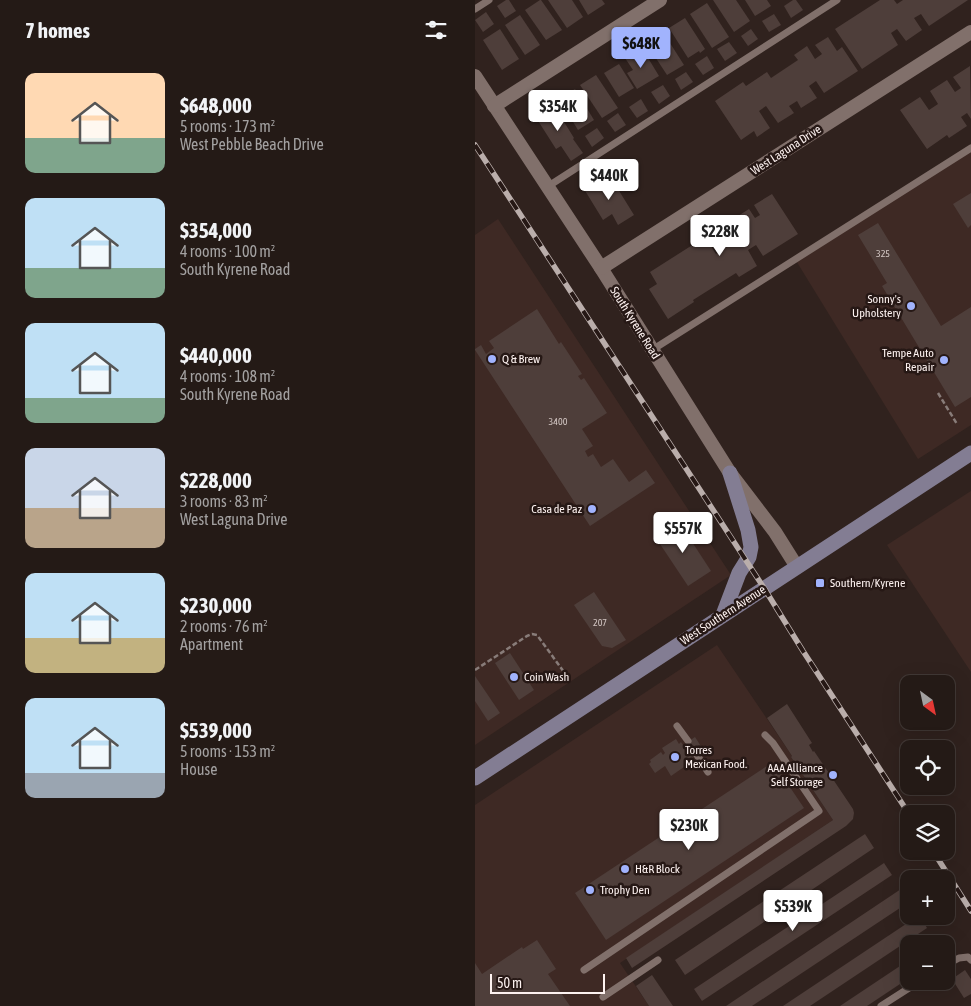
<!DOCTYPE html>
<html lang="en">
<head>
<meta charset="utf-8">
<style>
	body { margin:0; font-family:"Asap Condensed",sans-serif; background:#2c231f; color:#f1f3f6; height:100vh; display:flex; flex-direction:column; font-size:19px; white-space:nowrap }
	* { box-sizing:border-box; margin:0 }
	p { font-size:16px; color:#a3a1a1 }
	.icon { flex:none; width:28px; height:28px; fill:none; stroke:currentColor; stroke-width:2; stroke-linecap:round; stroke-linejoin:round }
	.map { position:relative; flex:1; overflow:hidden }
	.drawer { display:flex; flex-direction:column; background:#241a16; width:475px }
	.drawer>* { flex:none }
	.needle { width:32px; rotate:147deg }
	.controls { position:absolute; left:425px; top:675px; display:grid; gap:10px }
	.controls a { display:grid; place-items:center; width:55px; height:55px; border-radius:10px; background:#241a16; box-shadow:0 5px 20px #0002,0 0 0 1px #413835; font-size:25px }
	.scale { position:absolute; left:15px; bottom:12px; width:115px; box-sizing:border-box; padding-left:5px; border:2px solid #fdf2f0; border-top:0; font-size:14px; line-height:18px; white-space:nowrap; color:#fdf2f0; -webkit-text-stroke:4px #261815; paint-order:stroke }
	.price { position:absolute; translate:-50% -42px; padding:0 11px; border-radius:5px; background:#fff; color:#222; font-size:16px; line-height:32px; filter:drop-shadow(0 1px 2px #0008) }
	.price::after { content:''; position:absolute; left:50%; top:30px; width:15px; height:11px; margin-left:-8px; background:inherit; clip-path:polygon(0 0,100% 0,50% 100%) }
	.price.on { background:#a1b3fd; color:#111 }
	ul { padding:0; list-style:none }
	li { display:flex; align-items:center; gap:15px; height:125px; padding:0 25px }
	li span { display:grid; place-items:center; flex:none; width:140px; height:100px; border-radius:10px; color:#555 }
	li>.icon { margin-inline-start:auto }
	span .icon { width:60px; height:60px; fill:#fffc; stroke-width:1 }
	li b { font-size:21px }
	h2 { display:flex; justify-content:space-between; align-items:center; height:60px; padding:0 25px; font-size:21px }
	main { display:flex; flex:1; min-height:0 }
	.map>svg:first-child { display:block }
</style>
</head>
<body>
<main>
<section class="drawer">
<h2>7 homes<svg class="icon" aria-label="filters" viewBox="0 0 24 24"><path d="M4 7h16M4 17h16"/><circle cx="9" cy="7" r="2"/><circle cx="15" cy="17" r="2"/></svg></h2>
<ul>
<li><span style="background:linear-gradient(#ffd9b3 65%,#7fa58c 0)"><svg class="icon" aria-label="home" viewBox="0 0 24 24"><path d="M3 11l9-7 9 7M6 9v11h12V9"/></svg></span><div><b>$648,000</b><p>5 rooms · 173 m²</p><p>West Pebble Beach Drive</p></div></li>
<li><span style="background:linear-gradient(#bfe0f5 70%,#7fa58c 0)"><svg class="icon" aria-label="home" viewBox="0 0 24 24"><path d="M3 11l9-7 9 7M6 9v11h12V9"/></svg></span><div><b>$354,000</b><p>4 rooms · 100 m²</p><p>South Kyrene Road</p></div></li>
<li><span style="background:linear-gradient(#bfe0f5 75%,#7fa58c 0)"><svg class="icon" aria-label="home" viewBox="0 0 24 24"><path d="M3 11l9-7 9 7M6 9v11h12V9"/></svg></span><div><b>$440,000</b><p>4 rooms · 108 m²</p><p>South Kyrene Road</p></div></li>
<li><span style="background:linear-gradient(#c9d6e8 60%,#b9a48a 0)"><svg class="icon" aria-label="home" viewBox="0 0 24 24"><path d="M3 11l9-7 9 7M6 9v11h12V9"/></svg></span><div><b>$228,000</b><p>3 rooms · 83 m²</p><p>West Laguna Drive</p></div></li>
<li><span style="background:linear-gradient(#bfe0f5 65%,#c2b280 0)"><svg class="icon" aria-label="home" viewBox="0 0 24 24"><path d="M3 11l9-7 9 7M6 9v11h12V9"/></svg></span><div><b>$230,000</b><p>2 rooms · 76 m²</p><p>Apartment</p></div></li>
<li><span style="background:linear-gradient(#bfe0f5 75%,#9aa5b1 0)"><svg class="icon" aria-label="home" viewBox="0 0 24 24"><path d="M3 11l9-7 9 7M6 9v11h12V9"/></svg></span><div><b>$539,000</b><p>5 rooms · 153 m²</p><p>House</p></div></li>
</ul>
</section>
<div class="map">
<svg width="496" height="1006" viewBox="0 0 496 1006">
	<rect width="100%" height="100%" fill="#30221e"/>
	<g fill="#3e2924">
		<path d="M 496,148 L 496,425 L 443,459 L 320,259 Z"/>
		<path d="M 23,219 L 256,575 L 0,745 L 0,235 Z"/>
		<path d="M 496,491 L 496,672 L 412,545 Z"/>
		<path d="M 242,645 L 317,756 L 316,757 L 358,820 L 145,963 L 174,1006 L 0,1006 L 0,805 Z"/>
	</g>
	<g fill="#4e3e3a">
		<path d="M 31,0 L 34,0 L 41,11 L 30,18 L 22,6 Z"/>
		<path d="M 65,0 L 66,0 L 87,30 L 71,40 L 50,10 Z"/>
		<path d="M 73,0 L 97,0 L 108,17 L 92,28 Z"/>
		<path d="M 104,0 L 127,0 L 130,4 L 113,15 Z"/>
		<path d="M 238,0 L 261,0 L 275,21 L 259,32 Z"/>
		<path d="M 270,0 L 292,0 L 296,6 L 280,16 Z"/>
		<path d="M 318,0 L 321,0 L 328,10 L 316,18 L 309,6 Z"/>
		<path d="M 405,0 L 419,0 L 422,4 L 428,0 L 493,0 L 454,26 L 446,14 L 439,18 L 447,30 L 431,41 L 422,29 L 416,33 L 423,45 L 387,69 L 360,29 Z"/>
		<path d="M 232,3 L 254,37 L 237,48 L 215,14 Z"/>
		<path d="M 11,12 L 19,24 L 8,32 L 0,20 Z"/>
		<path d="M 299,14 L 306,25 L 294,32 L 287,21 Z"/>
		<path d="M 45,15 L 65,45 L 50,55 L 30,25 Z"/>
		<path d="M 210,18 L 230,49 L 225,53 L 224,51 L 213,58 L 194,28 Z"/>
		<path d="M 25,29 L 44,59 L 27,70 L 8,40 Z"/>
		<path d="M 276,29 L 283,39 L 273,46 L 266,36 Z"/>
		<path d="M 188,32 L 209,65 L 192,75 L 171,43 Z"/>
		<path d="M 353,37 L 362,51 L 367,47 L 383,71 L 349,93 L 341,81 L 334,86 L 342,98 L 326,108 L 322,101 L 314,106 L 319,113 L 303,123 L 291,106 L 284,111 L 295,128 L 282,137 L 279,131 L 266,140 L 240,101 L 268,82 L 271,86 L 292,72 L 296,78 L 323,60 L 319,55 L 332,46 L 340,59 L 347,54 L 340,45 Z"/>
		<path d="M 254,42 L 262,53 L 250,61 L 242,49 Z"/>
		<path d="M 167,48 L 184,76 L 162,89 L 152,73 L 158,70 L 150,58 Z"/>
		<path d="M 232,56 L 239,68 L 228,75 L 220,64 Z"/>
		<path d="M 144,64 L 159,88 L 144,97 L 129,73 Z"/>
		<path d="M 495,66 L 496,119 L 492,113 L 486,117 L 492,126 L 474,138 L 472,135 L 452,149 L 425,110 L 445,97 L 454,110 L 463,104 L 455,91 L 472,80 L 480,92 L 486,88 L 478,77 Z"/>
		<path d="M 211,72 L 218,82 L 206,90 L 200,79 Z"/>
		<path d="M 121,75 L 143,108 L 127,118 L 105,85 Z"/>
		<path d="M 188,85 L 195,96 L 184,104 L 176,92 Z"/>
		<path d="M 100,89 L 119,120 L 103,130 L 84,99 Z"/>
		<path d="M 166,99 L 173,111 L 162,118 L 154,107 Z"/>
		<path d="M 78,104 L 99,138 L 98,139 L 108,153 L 96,161 L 86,146 L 81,149 L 60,116 Z"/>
		<path d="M 143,113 L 151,125 L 140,132 L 132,121 Z"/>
		<path d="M 122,128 L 129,138 L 117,147 L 110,136 Z"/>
		<path d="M 128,177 L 133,184 L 138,181 L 159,215 L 143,225 L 137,214 L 128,220 L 109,189 Z"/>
		<path d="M 496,193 L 496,225 L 493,228 L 478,204 Z"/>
		<path d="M 297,194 L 323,234 L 288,256 L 281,245 L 273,250 L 282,266 L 264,277 L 261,273 L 218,300 L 219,302 L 193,319 L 174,289 L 182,284 L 175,272 L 230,237 L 241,254 L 248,250 L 242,240 L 246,237 L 241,230 L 274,209 L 280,218 L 285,215 L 279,205 Z"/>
		<path d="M 403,223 L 466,326 L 496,307 L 496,397 L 480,407 L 407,286 L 412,283 L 383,235 Z"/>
		<path d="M 62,309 L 84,344 L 86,342 L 107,374 L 103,376 L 106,380 L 109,378 L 132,413 L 107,429 L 118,446 L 110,451 L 113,457 L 118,454 L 126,467 L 138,459 L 154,482 L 171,470 L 180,483 L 115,526 L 0,350 L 0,349 L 6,345 L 11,354 L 19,348 L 14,341 Z"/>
		<path d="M 204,522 L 236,571 L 213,586 L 181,538 Z"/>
		<path d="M 119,592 L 151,640 L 137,648 L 127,646 L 99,605 Z"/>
		<path d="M 35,653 L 59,690 L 44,700 L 20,663 Z"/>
		<path d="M 0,676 L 25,713 L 13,721 L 0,701 Z"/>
		<path d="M 312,704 L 337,743 L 334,745 L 338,752 L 339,751 L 378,809 L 379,813 L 378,819 L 371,826 L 157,968 L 151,958 L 358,820 L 316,757 L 317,756 L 292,718 Z"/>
		<path d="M 220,737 L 229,751 L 217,758 L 219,760 L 196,776 L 190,766 L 180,773 L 174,764 L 176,762 L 175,760 L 186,752 L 188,755 L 190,753 L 187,748 L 201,739 L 204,744 L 206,742 L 208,745 Z"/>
		<path d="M 298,762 L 329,808 L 131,940 L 100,893 Z"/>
		<path d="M 390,834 L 399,848 L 210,975 L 200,960 Z"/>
		<path d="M 409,863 L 417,875 L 227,1001 L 219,989 Z"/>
		<path d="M 426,889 L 434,902 L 277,1006 L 251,1006 Z"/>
		<path d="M 443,916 L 445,916 L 452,928 L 335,1006 L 308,1006 Z"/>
		<path d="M 62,940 L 81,969 L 73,974 L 95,1006 L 0,1006 L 0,963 L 7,974 L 47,947 L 48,949 Z"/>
		<path d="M 434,960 L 434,978 L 392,1006 L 365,1006 Z"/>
		<path d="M 490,970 L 496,979 L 496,994 L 489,998 L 477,979 Z"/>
		<path d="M 177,975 L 198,1006 L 174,1006 L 161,986 Z"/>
	</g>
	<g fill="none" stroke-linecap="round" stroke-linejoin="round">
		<g stroke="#887c79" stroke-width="2.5" stroke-dasharray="5 2.5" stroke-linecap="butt">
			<path d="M 463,393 L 482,424"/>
			<path d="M 0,670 L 52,636 L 57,634 L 62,635 L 89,672 L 91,678"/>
		</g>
		<g stroke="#81706b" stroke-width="7">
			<path d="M 0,9 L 14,0"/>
			<path d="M 72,187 L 362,0"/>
			<path d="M 177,350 L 496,148"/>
			<path d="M 202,726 L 213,741"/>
			<path d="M 222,755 L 233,772"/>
			<path d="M 471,965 L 484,958 L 493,957 L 496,960"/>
			<path d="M 109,970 L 344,811 L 298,743 L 290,735"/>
			<path d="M 128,997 L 183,960"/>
			<path d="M 406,1006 L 445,981"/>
		</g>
		<g stroke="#81706b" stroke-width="14">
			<path d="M 0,76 L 126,268 L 255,473 L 300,532 L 322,567"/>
			<path d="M 19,106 L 185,0"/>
			<path d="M 126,268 L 496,32"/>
		</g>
		<g stroke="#837d93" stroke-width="15">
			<path d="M 248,615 L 264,573 L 274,557 L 276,547 L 273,530 L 255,473"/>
			<path d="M 0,778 L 496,453"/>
		</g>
		<g stroke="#baaeab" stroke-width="5.5">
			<g id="rail">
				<path d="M 0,145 L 289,588 L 328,651 L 434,814"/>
				<path d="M 458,851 L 496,911"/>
			</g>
		</g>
		<use href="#rail" stroke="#261815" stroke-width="4" stroke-dasharray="11" stroke-linecap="butt"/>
	</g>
	<g fill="#a1b3fd" stroke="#261815" stroke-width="2">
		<circle cx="436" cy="306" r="5"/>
		<circle cx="17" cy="359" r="5"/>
		<circle cx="469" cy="360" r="5"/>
		<circle cx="117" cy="509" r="5"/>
		<rect x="340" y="578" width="10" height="10" rx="2.5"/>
		<circle cx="39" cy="677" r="5"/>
		<circle cx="200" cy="757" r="5"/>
		<circle cx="358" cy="775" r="5"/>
		<circle cx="150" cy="869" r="5"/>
		<circle cx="115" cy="890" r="5"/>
	</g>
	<g text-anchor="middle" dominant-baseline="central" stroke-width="5" stroke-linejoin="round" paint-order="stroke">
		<g font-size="10" fill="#d1c5c2">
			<text x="408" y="253">325</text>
			<text x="83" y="421">3400</text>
			<text x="125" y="622">207</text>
		</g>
		<g font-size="12" fill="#fdf2f0" stroke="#261815">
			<text transform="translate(311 150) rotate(-33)">West Laguna Drive</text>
			<text transform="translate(160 323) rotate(58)">South Kyrene Road</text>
			<text transform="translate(248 615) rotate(-33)">West Southern Avenue</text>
		</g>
		<g font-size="12" fill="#fdf2f0" stroke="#261815" text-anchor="start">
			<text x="426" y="299" text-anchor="end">Sonny's<tspan x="426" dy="14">Upholstery</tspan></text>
			<text x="459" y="353" text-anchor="end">Tempe Auto<tspan x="459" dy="14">Repair</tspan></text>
			<text x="27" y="359">Q &amp; Brew</text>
			<text x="107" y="509" text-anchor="end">Casa de Paz</text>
			<text x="355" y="583">Southern/Kyrene</text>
			<text x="49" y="677">Coin Wash</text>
			<text x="210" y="750">Torres<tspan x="210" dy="14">Mexican Food.</tspan></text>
			<text x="348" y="768" text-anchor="end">AAA Alliance<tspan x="348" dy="14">Self Storage</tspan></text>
			<text x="160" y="869">H&amp;R Block</text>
			<text x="125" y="890">Trophy Den</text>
		</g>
	</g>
</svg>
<div class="controls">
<a><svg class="needle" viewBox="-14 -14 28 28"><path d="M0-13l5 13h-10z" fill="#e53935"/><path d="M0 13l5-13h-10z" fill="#a3a1a1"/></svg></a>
<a><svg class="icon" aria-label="locate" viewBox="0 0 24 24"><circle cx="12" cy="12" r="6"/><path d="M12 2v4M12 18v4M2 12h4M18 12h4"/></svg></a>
<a><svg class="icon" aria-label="layers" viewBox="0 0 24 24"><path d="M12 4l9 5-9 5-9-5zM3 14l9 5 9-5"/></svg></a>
<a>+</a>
<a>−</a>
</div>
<div class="scale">50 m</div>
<b class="price on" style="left:166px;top:69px">$648K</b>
<b class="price" style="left:83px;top:132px">$354K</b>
<b class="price" style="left:134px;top:201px">$440K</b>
<b class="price" style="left:245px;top:257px">$228K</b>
<b class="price" style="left:208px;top:554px">$557K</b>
<b class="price" style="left:214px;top:851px">$230K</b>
<b class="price" style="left:318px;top:932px">$539K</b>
</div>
</main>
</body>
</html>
